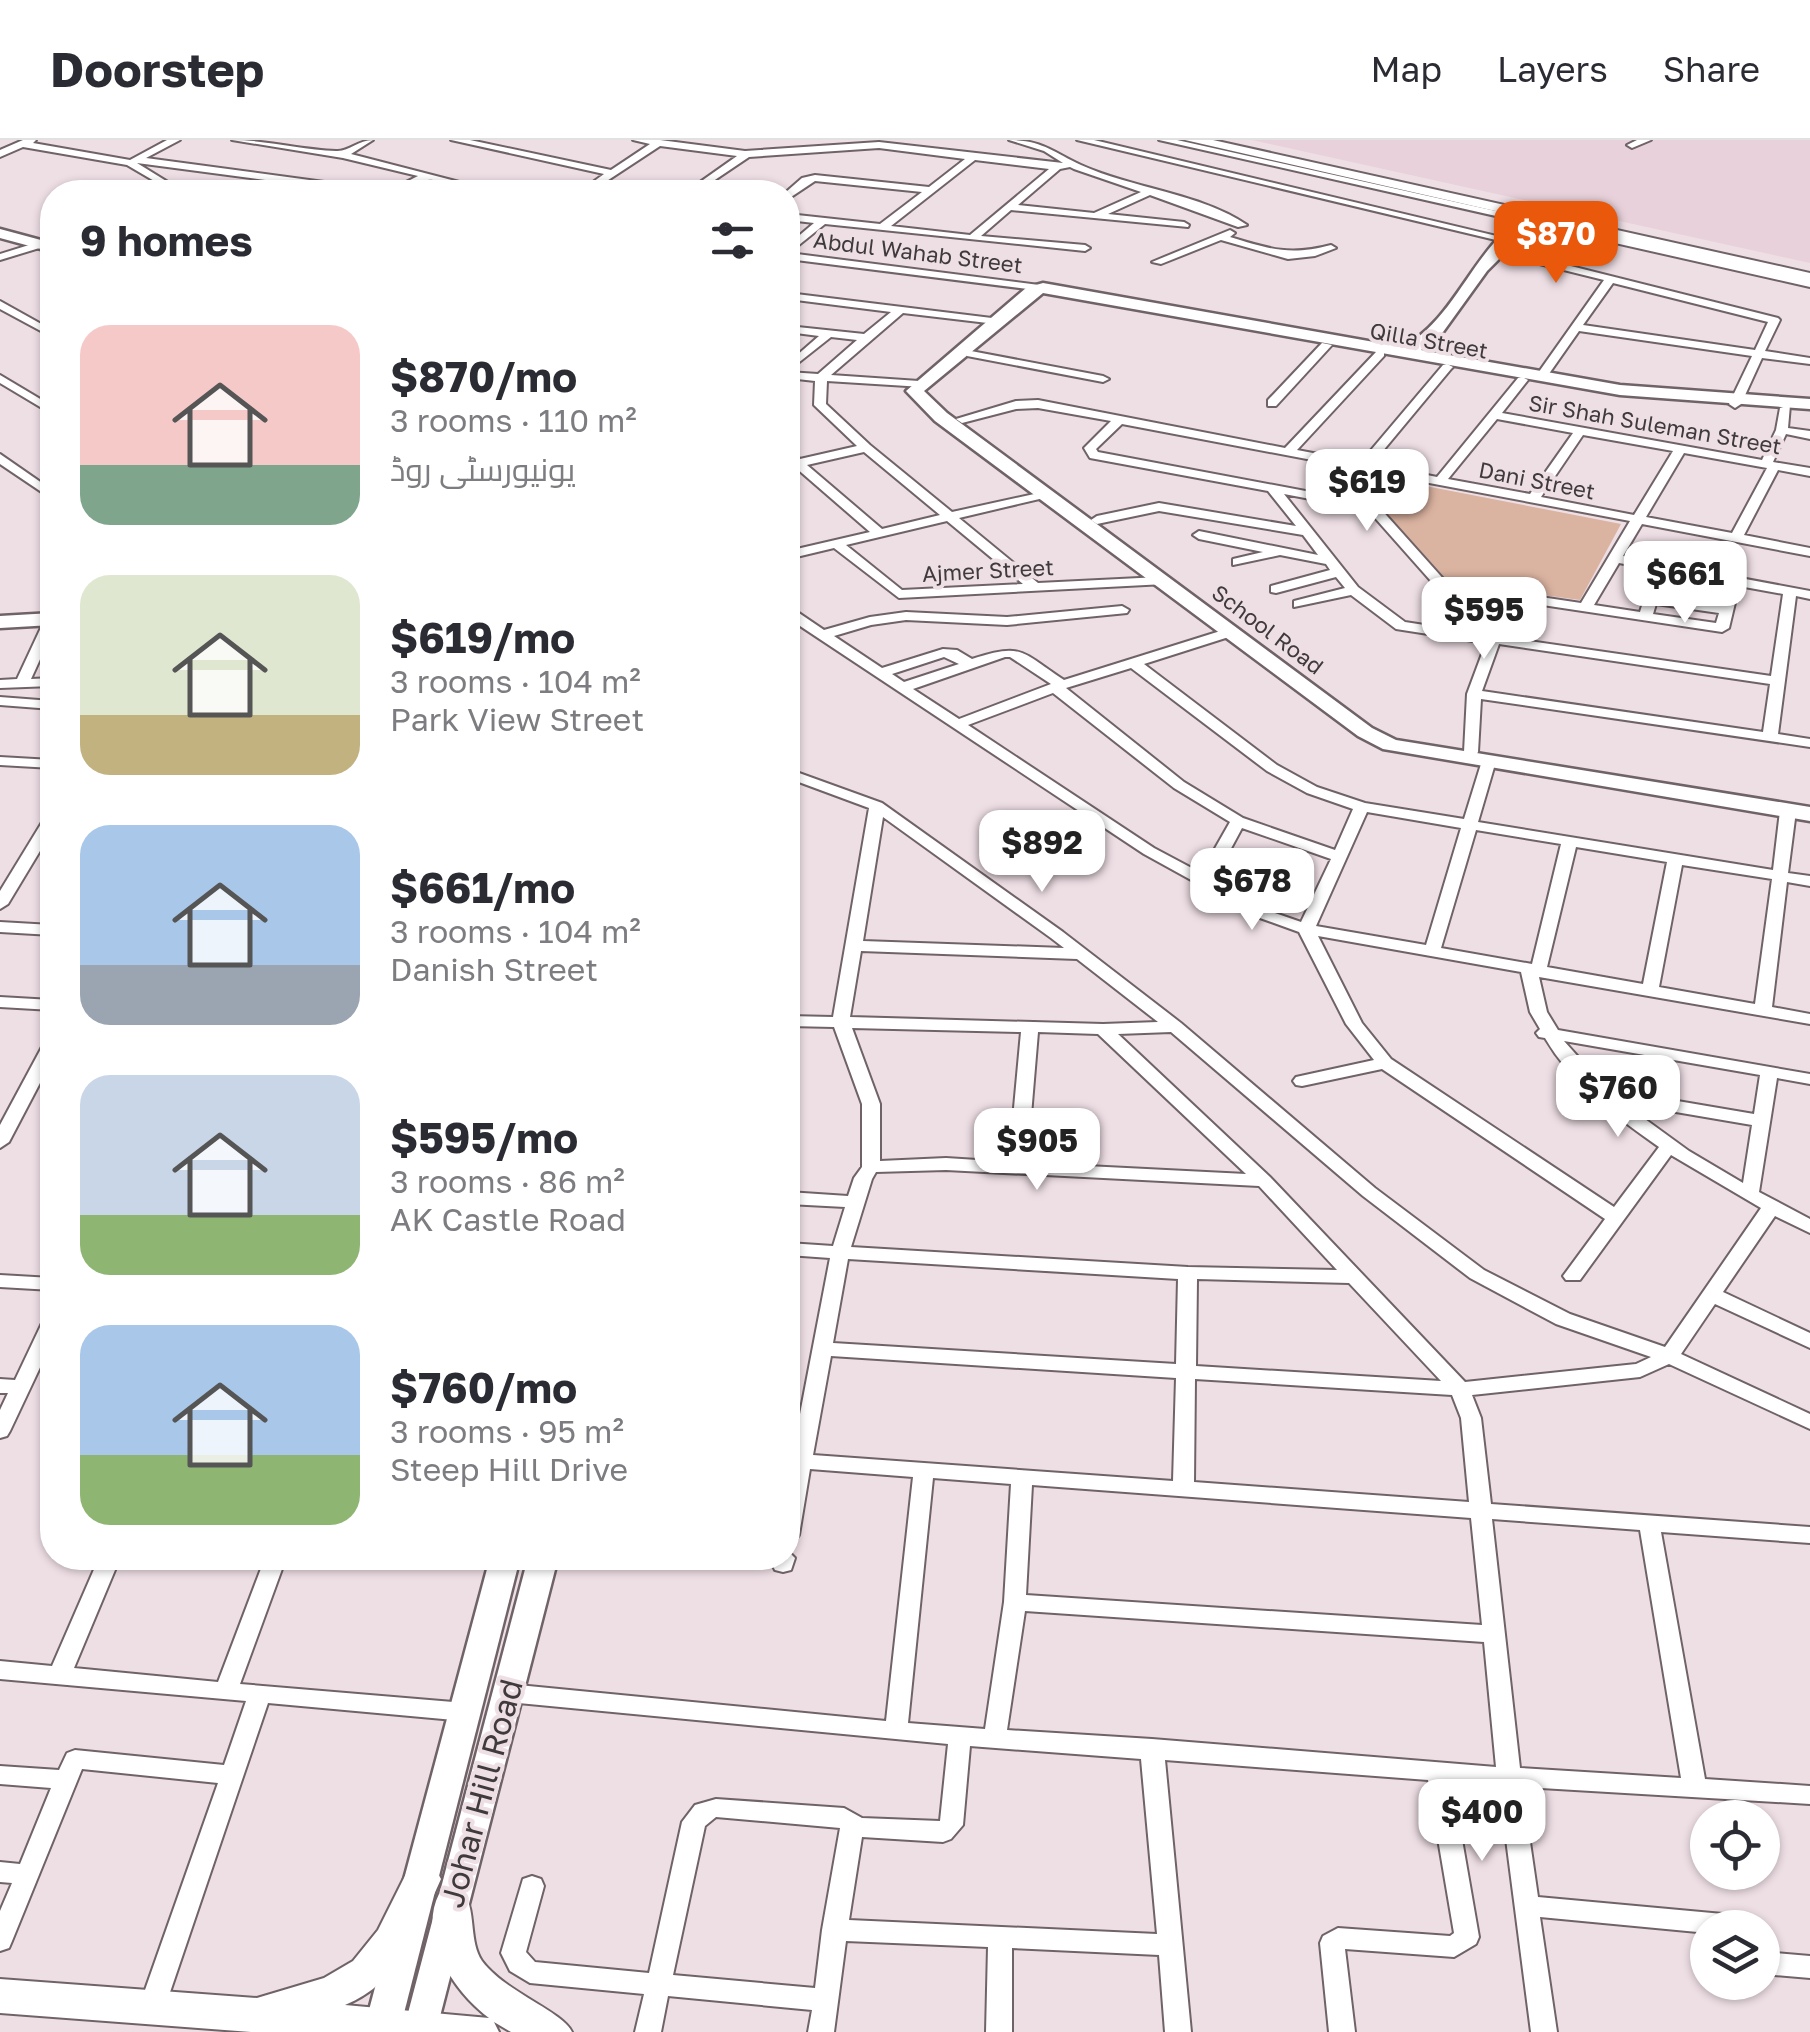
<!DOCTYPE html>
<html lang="en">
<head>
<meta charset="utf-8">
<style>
	body { margin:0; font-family:"Golos Text",Cairo,sans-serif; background:#f2f2f3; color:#2b2b33; height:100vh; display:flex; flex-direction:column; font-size:38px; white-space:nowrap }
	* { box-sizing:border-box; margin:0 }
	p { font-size:32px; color:#7c7c81 }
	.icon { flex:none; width:55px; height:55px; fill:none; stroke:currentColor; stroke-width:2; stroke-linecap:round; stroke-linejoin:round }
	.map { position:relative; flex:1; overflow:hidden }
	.panel { position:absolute; left:40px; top:40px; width:760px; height:1390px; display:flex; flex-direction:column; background:#fff; border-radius:40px; box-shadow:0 2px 8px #0004 }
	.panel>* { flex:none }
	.tools { position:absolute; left:1690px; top:1660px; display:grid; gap:20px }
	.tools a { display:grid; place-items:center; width:90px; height:90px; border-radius:50%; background:#fff; box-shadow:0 2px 8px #0004; font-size:50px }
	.price { position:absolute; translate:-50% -85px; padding:0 22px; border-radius:20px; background:#fff; color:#222; font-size:32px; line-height:65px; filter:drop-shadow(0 2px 5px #0008) }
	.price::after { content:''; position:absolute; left:50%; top:60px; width:30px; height:22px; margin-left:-15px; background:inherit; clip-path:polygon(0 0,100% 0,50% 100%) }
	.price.on { background:#ea580c; color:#fff }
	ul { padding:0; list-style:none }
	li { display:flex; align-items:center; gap:30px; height:250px; padding:0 40px }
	li span { display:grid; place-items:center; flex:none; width:280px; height:200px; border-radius:30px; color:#555 }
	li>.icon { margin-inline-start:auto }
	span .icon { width:120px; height:120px; fill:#fffc; stroke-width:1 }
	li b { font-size:42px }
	h2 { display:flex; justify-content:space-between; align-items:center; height:120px; padding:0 40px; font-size:42px }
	header { display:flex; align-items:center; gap:60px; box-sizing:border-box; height:140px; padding:0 50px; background:#fff; border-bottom:2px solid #e1e1e2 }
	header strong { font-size:48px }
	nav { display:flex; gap:55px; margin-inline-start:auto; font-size:35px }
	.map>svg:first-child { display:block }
</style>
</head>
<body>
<header>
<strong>Doorstep</strong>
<nav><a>Map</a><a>Layers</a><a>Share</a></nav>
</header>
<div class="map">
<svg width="1810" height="1892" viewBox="0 0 1810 1892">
	<rect width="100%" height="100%" fill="#eedfe5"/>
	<path fill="#e8d1da" d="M 1252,0 L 1810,0 L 1810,123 Z"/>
	<path fill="#dbb3a1" d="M 1410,343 L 1621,384 L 1580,460 L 1447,442 L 1385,373 Z"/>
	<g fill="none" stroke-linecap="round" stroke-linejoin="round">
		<g stroke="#706368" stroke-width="4">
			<g id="street">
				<path d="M 23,0 L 36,0 L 33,3 L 130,20 L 167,0 L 180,0 L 146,18 L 376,49 L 381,52 L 357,52 L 137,23 L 184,52 L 173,52 L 127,25 L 23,7 L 0,17 L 0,10 Z"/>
				<path d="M 232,0 C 267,0 301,10 336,11 C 349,12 358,0 373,0 L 351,14 L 498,52 C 476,53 456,43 433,40 C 418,38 403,52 386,52 L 418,36 L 343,18 Z"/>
				<path d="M 451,0 L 470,0 L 611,30 L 650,4 L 633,0 L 660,0 L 745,11 L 879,2 L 1063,23 L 1044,11 L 1009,0 C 1042,0 1053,12 1081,25 C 1131,48 1203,54 1247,85 L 1238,87 L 1150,55 L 1108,74 L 1184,82 L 1189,85 L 1188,87 L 1011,70 L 981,96 L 1085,105 L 1090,108 L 1085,111 L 825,84 L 789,113 L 1047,146 L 1048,148 L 1043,151 L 788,119 L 788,105 L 814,83 L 788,80 L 788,74 L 880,84 L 922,52 L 815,41 L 788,59 L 786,52 L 802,38 L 815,35 L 929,47 L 965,19 L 879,8 L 749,17 L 697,52 L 686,52 L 737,16 L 660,6 L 590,52 L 579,52 L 604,34 ZM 975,20 L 1049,29 L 970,95 L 891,86 ZM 1070,27 L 1074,29 L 1141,52 L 1094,73 L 1018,65 L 1060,29 Z"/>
				<path d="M 1077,0 L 1094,0 L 1526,103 L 1521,106 Z"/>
				<path d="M 1159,0 L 1177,0 L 1810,141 L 1810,147 Z"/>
				<path d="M 1637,0 L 1651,0 L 1632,8 L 1627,5 Z"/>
				<path d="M 1230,90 L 1235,93 L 1230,97 C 1269,109 1290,116 1331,105 L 1336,108 L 1315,116 L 1288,119 L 1221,100 L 1161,124 L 1152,122 Z"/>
				<path d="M 42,101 L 47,104 L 46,106 L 0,120 L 0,114 Z"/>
				<path d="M 1511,111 L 1778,178 L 1780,180 L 1765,211 L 1810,218 L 1810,224 L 1762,218 L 1741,264 L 1735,268 L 1729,264 L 1752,216 L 1579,191 L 1546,238 L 1538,238 L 1536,236 L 1604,140 L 1507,116 L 1506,114 ZM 1613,143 L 1768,182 L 1755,210 L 1583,185 Z"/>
				<path d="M 788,153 L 1000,179 L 1000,183 L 996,184 L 903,173 L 831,235 L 919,241 L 923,243 L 923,247 L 827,241 L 826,264 L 870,305 L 952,372 L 1048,351 L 1048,357 L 959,378 L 1038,443 L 1160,437 L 1167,441 L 1165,444 L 899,458 L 834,408 L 788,419 L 788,411 L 870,392 L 795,327 L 788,329 L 788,311 L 800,319 L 857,306 L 814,265 L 815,241 L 788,238 L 788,232 L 818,234 L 857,200 L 831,197 L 788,231 L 788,223 L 819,196 L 788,192 L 788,186 L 864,194 L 891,172 L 788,159 ZM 864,312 L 940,375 L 882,389 L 807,325 ZM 947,381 L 1023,444 L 902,450 L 846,405 Z"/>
				<path d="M 0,161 L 52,190 L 52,197 L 0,169 Z"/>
				<path d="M 1322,203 L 1332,205 L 1276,266 L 1268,266 L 1268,260 Z"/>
				<path d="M 971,211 L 1103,236 L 1109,239 L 1103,242 L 967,216 L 967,212 Z"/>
				<path d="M 1380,211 L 1384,212 L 1384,216 L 1297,310 L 1361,322 L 1443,225 L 1447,224 L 1453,227 L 1451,229 L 1372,324 L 1437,337 L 1518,238 L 1522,237 L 1528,240 L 1502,273 L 1762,320 L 1776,290 L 1780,268 L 1790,265 L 1788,288 L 1810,291 L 1810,299 L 1786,294 L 1773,322 L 1810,328 L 1810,336 L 1778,330 L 1744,395 L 1810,408 L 1810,416 L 1642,384 L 1623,416 L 1810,451 L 1810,459 L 1796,456 L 1778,594 L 1810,599 L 1810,607 L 1481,559 L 1478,612 L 1476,615 L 1466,615 L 1464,612 L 1467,554 L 1486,503 L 1396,489 L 1351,455 L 1294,467 L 1294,461 L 1345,448 L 1336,437 L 1276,453 L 1271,452 L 1271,446 L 1330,430 L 1326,424 L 1280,415 L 1233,425 L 1233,419 L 1263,412 L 1199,399 L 1193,395 L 1199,391 L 1318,415 L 1303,395 L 1159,371 L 1097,384 L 1091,380 L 1097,376 L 1159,363 L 1296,386 L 1268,351 L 1090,318 L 1084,308 L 1111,281 L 1038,268 L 1016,269 L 962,283 L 956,279 L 1016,261 L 1038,260 L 1285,308 L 1376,212 ZM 1497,279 L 1573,293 L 1530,354 L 1448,339 ZM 1122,284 L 1396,336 L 1369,363 L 1098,312 L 1096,309 ZM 1583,295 L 1673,311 L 1634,375 L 1541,357 ZM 1684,313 L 1767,328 L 1732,393 L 1646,377 ZM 1408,339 L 1630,381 L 1581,463 L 1447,443 L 1379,367 ZM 1284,354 L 1368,370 L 1438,449 L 1502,459 L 1489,495 L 1405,482 L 1358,447 ZM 1619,423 L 1727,443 L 1721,465 L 1651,455 L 1644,459 L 1640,472 L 1594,465 ZM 1739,446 L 1783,454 L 1771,536 L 1502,497 L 1515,461 L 1722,492 L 1729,488 ZM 1656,464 L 1719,473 L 1716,483 L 1653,474 ZM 1499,504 L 1770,544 L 1763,592 L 1482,551 Z"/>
				<path d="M 0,235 L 52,266 L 52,274 L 0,243 Z"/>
				<path d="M 0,314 L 52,350 L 52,359 L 0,324 Z"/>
				<path d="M 1122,466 L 1129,470 L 1127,473 L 1007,485 L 906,480 L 871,485 L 834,496 L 882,528 L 943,509 L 957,510 L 972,519 C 1023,502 1021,512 1064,540 L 1230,488 L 1235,489 L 1235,495 L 1144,524 L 1277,625 L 1317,647 L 1365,663 L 1464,679 L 1481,624 L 1488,620 L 1495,624 L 1478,682 L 1773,730 L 1780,671 L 1788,666 L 1796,671 L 1788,733 L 1810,736 L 1810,746 L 1787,742 L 1772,867 L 1810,874 L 1810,884 L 1539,837 L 1547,872 L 1558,890 L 1810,934 L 1810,944 L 1777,938 L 1759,1052 L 1810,1079 L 1810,1093 L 1775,1076 L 1723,1152 L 1810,1193 L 1810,1208 L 1715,1164 L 1681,1214 L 1810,1274 L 1810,1289 L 1669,1224 L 1640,1237 L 1472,1255 L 1481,1278 L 1491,1364 L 1810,1387 L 1810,1403 L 1661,1392 L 1705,1639 L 1810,1646 L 1810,1664 L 1522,1647 L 1538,1757 L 1723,1774 L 1732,1777 L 1735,1784 L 1733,1788 L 1708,1788 L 1708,1793 L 1540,1777 L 1557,1892 L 1531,1892 L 1499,1645 L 1452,1642 L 1479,1797 L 1476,1804 L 1454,1817 L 1345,1809 L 1355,1892 L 1329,1892 L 1320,1803 L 1323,1796 L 1338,1788 L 1450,1796 L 1454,1793 L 1428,1640 L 1165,1620 L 1191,1892 L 1165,1892 L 1159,1815 L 1012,1808 L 1012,1892 L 986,1892 L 988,1807 L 846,1801 L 834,1892 L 808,1892 L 812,1870 L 668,1856 L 661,1892 L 635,1892 L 644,1854 L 530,1843 L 510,1831 L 501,1813 L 523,1739 L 532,1736 L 541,1739 L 544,1746 L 526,1812 L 535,1822 L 649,1833 L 682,1682 L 695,1665 L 716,1659 L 844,1668 L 862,1678 L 940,1681 L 948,1604 L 508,1562 L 500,1559 L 497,1553 L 500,1547 L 508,1544 L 886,1581 L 913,1337 L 810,1329 L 799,1395 L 796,1400 L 788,1403 L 789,1321 L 792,1316 L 830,1118 L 788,1115 L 788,1103 L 833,1106 L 845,1067 L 788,1064 L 788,1052 L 848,1056 L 854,1038 L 862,1027 L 862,964 L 834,887 L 788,886 L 788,876 L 833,877 L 869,668 L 788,638 L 788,629 L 882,663 L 1063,792 L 1181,883 L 1375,1048 L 1484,1130 L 1570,1174 L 1665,1207 L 1761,1068 L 1671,1015 L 1580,1140 L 1566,1140 L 1563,1136 L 1566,1132 L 1605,1079 L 1382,929 L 1302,946 L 1296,945 L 1293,941 L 1296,937 L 1374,920 L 1346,884 L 1299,792 L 1260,778 L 1144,714 L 788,478 L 788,468 L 793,469 L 824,490 L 870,477 L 906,472 L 1007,477 ZM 944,517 L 959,524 L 904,542 L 892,534 ZM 1005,517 L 1010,517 L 1051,544 L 959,579 L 913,549 ZM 1131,528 L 1267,631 L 1307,653 L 1353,669 L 1335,710 L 1243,678 L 1184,642 L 1066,548 ZM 1053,553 L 1174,648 L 1230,682 L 1201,733 L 1154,708 L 968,585 ZM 1367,672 L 1461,688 L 1426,805 L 1316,786 ZM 883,677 L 1051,798 L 1064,808 L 863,801 ZM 1242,688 L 1331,719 L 1301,782 L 1272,772 L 1214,740 ZM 1476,690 L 1561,704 L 1532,824 L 1441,808 ZM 1576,707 L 1667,722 L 1643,844 L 1547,827 ZM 1682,725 L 1772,739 L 1755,864 L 1659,847 ZM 1318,796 L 1521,832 L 1530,872 L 1540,889 L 1536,893 L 1539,897 L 1545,898 C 1572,944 1616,977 1659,1007 L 1614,1067 L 1391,919 L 1362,883 ZM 861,811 L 1077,819 L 1158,882 L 1103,884 L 850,877 ZM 852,888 L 1021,892 L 1009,1022 L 946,1018 L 880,1021 L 880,964 ZM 1038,892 L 1098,894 L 1246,1034 L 1027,1023 ZM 1171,892 L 1363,1056 L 1470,1138 L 1556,1184 L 1651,1217 L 1636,1224 L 1465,1242 L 1270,1037 L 1118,894 ZM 1564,901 L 1760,935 L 1754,974 L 1607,949 ZM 1623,963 L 1752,985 L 1743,1043 L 1689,1011 ZM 946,1030 L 1259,1046 L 1337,1130 L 1188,1127 L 851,1107 L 872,1039 L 876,1032 ZM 848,1119 L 1178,1139 L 1176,1224 L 833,1203 ZM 1197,1139 L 1349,1143 L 1441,1241 L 1196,1226 ZM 831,1216 L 1176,1238 L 1173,1341 L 813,1315 ZM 1195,1239 L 1452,1255 L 1461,1278 L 1469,1362 L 1194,1342 ZM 933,1338 L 1011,1344 L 1004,1462 L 985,1589 L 908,1583 ZM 1032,1345 L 1471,1378 L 1482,1485 L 1026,1455 ZM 1492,1379 L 1640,1390 L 1681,1638 L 1520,1628 ZM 1025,1471 L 1484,1502 L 1496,1627 L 1152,1599 L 1007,1590 ZM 970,1606 L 1141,1619 L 1157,1794 L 849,1780 L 862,1697 L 943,1702 L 951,1699 L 963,1685 ZM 716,1677 L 840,1688 L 822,1790 L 815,1848 L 673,1835 L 705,1686 Z"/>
				<path d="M 52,475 L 52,493 L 31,539 L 52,538 L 52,546 L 0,548 L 0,540 L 17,539 L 45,479 Z"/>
				<path d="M 0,557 L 52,561 L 52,569 L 0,565 Z"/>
				<path d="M 0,617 L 52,620 L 52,628 L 0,625 Z"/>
				<path d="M 52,674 L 52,691 L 8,764 L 0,769 L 0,751 L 44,679 Z"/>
				<path d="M 0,782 L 52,785 L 52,795 L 0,792 Z"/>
				<path d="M 0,857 L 52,860 L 52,870 L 0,867 Z"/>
				<path d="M 52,900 L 52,920 L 9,1002 L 0,1008 L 0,985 L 43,905 Z"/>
				<path d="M 0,1135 L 52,1138 L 52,1150 L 0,1147 Z"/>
				<path d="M 52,1176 L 52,1202 L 10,1291 L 7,1296 L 0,1298 L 0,1270 L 8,1253 L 0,1253 L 0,1239 L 15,1240 L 42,1183 L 45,1178 Z"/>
				<path d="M 788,1411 L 795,1418 L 791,1430 L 783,1432 L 775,1430 L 772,1424 L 774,1418 L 788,1418 Z"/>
				<path d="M 99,1418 L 120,1418 L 74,1528 L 218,1542 L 265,1418 L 286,1418 L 240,1544 L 465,1563 L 473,1566 L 476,1572 L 473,1578 L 465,1581 L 268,1563 L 165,1867 L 161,1875 L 152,1878 L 143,1875 L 139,1867 L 218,1643 L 82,1629 L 12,1801 L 9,1808 L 0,1811 L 0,1771 L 12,1743 L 0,1742 L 0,1722 L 20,1724 L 51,1648 L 0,1644 L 0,1626 L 59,1630 L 67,1613 L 75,1610 L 224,1625 L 246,1561 L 0,1539 L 0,1521 L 52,1526 Z"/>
				<path d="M 1762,1812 L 1810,1816 L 1810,1838 L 1762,1834 Z"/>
			</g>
		</g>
		<g stroke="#706368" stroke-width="5">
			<g id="secondary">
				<path d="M 1533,73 L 1538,74 L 1538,80 L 1487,131 L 1443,192 L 1421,210 L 1620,245 L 1810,259 L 1810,269 L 1620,255 L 1043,153 L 924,251 L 947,273 L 1372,588 L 1396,600 L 1810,667 L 1810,681 L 1383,609 L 1358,596 L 935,281 L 906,251 L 1026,148 L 1043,143 L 1402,207 C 1458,180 1476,97 1533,73 Z"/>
				<path d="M 0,89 L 52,103 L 52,112 L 0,98 Z"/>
				<path d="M 52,473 L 52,485 L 0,488 L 0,476 Z"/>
				<path d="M 490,1418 L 520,1418 L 401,1885 L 398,1892 L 368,1892 L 365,1885 Z"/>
				<path d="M 528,1418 L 558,1418 L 437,1888 L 435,1892 L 403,1892 Z"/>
			</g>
		</g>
		<g stroke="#706368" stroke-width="4">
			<g id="primary">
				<path d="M 1185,0 L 1213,0 L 1810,133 L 1810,143 Z"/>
				<path d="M 422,1723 L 435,1728 L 441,1739 C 418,1789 400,1843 345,1865 L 489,1878 C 455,1852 417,1798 439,1754 L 452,1749 L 465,1754 C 476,1775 469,1801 482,1821 C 505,1852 562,1871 572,1892 L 511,1892 L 494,1882 L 499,1892 L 251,1892 L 0,1873 L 0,1839 L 257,1858 L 324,1838 L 353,1821 L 378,1790 L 409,1728 Z"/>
			</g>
		</g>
		<use href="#street" fill="#fff" fill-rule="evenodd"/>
		<use href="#secondary" fill="#fff" fill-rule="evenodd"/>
		<use href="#primary" fill="#fff" fill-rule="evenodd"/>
	</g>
	<g text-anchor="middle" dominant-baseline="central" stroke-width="8" stroke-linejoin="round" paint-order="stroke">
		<g font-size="22" fill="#3f3a3c" stroke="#eedfe5">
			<text transform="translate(918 112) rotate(7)">Abdul Wahab Street</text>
			<text transform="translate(1429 200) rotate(10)">Qilla Street</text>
			<text transform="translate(1655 284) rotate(10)">Sir Shah Suleman Street</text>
			<text transform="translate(1537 340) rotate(11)">Dani Street</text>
			<text transform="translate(988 430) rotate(-3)">Ajmer Street</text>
			<text transform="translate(1268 489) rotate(37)">School Road</text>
		</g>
		<g font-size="32" fill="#3f3a3c" stroke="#eedfe5">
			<text transform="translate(481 1653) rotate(-75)">Johar Hill Road</text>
		</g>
	</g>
</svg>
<div class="tools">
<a><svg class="icon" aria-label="locate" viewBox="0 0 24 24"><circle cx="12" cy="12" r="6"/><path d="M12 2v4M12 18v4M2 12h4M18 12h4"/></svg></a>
<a><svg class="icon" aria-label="layers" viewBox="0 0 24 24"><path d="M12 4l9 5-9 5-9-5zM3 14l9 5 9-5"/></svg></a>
</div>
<b class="price on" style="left:1556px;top:146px">$870</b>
<b class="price" style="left:1367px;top:394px">$619</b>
<b class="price" style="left:1685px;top:486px">$661</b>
<b class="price" style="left:1484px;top:522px">$595</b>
<b class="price" style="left:1042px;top:755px">$892</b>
<b class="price" style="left:1252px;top:793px">$678</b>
<b class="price" style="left:1618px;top:1000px">$760</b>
<b class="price" style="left:1037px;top:1053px">$905</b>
<b class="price" style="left:1482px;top:1724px">$400</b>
<section class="panel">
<h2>9 homes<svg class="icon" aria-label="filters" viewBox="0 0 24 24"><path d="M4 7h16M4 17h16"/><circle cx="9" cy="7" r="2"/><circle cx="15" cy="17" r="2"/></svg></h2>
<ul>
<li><span style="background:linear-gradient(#f6c9c9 70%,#7fa58c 0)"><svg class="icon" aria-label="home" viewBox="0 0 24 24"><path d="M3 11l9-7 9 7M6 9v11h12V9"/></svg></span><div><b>$870/mo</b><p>3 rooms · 110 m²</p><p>یونیورسٹی روڈ</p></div></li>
<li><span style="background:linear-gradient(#dfe7d0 70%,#c2b280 0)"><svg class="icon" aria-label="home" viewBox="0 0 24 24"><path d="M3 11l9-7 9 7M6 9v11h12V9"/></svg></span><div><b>$619/mo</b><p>3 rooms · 104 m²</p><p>Park View Street</p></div></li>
<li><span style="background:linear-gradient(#a9c7e8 70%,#9aa5b1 0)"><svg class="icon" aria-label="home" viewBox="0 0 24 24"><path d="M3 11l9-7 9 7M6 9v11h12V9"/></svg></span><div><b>$661/mo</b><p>3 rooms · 104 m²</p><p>Danish Street</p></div></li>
<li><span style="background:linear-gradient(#c9d6e8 70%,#8fb573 0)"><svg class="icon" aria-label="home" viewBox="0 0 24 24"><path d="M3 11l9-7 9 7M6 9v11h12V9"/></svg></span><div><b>$595/mo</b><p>3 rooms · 86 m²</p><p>AK Castle Road</p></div></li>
<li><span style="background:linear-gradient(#a9c7e8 65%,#8fb573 0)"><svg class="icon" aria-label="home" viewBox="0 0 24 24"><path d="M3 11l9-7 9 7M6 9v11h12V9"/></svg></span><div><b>$760/mo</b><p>3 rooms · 95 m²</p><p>Steep Hill Drive</p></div></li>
</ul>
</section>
</div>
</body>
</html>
